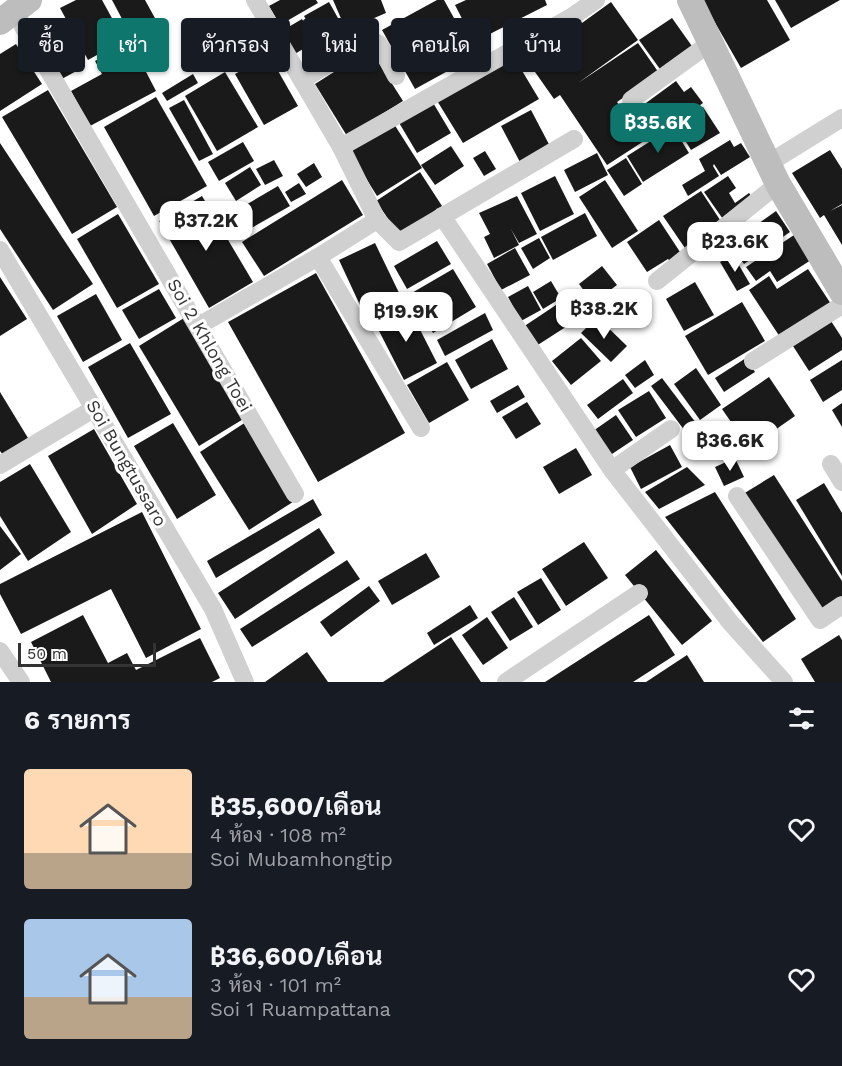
<!DOCTYPE html>
<html lang="th">
<head>
<meta charset="utf-8">
<style>
	body { margin:0; font-family:"Work Sans",Sarabun,sans-serif; background:#242831; color:#f1f3f6; height:100vh; display:flex; flex-direction:column; font-size:22px; white-space:nowrap }
	* { box-sizing:border-box; margin:0 }
	p { font-size:20px; color:#9ea1a6 }
	.icon { flex:none; width:33px; height:33px; fill:none; stroke:currentColor; stroke-width:2; stroke-linecap:round; stroke-linejoin:round }
	.map { position:relative; height:682px; overflow:hidden }
	.panel { display:flex; flex-direction:column; background:#171b24; flex:1 }
	.panel>* { flex:none }
	.hud { position:absolute; left:18px; top:18px; width:807px; height:54px; display:flex; gap:12px }
	.scale { position:absolute; left:18px; bottom:15px; width:138px; box-sizing:border-box; padding-left:6px; border:3px solid #333; border-top:0; font-size:16px; line-height:21px; white-space:nowrap; color:#333; -webkit-text-stroke:4px #fff; paint-order:stroke }
	.price { position:absolute; translate:-50% -51px; padding:0 14px; border-radius:12px; background:#fff; color:#222; font-size:20px; line-height:39px; filter:drop-shadow(0 2px 3px #0008) }
	.price::after { content:''; position:absolute; left:50%; top:36px; width:18px; height:14px; margin-left:-9px; background:inherit; clip-path:polygon(0 0,100% 0,50% 100%) }
	.price.selected { background:#0f766e; color:#fff }
	ul { padding:0; list-style:none }
	li { display:flex; align-items:center; gap:18px; height:150px; padding:0 24px }
	li span { display:grid; place-items:center; flex:none; width:168px; height:120px; border-radius:6px; color:#555 }
	li>.icon { margin-inline-start:auto }
	span .icon { width:72px; height:72px; fill:#fffc; stroke-width:1 }
	li b { font-size:26px }
	h2 { display:flex; justify-content:space-between; align-items:center; height:72px; padding:0 24px; font-size:26px }
	.chip { padding:0 21px; border-radius:6px; background:#171b24; box-shadow:0 2px 4px #0004; font-size:21px; line-height:54px }
	.chip.selected { background:#0f766e; color:#fff }
	.map>svg:first-child { display:block }
</style>
</head>
<body>
<div class="map">
<svg width="842" height="682" viewBox="0 0 842 682">
	<rect width="100%" height="100%" fill="#fff"/>
	<g fill="#1a1a1a">
		<path d="M 76,0 L 102,0 L 124,40 L 88,60 L 60,8 Z"/>
		<path d="M 112,0 L 145,0 L 156,20 L 130,34 Z"/>
		<path d="M 280,0 L 316,0 L 318,3 L 280,25 L 269,6 Z"/>
		<path d="M 333,0 L 381,0 L 386,13 L 346,30 Z"/>
		<path d="M 437,0 L 444,0 L 475,56 L 415,89 L 382,30 Z"/>
		<path d="M 466,0 L 545,0 L 547,5 L 474,42 L 455,5 Z"/>
		<path d="M 702,0 L 767,0 L 790,40 L 741,68 Z"/>
		<path d="M 775,0 L 840,0 L 791,28 Z"/>
		<path d="M 329,2 L 343,27 L 318,41 L 304,16 Z"/>
		<path d="M 611,2 L 638,40 L 578,83 L 638,43 L 659,73 L 617,102 L 644,141 L 607,165 L 560,95 L 554,99 L 528,62 Z"/>
		<path d="M 672,18 L 694,49 L 662,72 L 639,40 Z"/>
		<path d="M 56,19 L 82,68 L 58,81 L 31,32 Z"/>
		<path d="M 302,19 L 315,42 L 293,55 L 280,32 Z"/>
		<path d="M 131,43 L 156,91 L 90,126 L 71,91 L 102,74 L 95,61 Z"/>
		<path d="M 16,44 L 42,84 L 0,111 L 0,54 Z"/>
		<path d="M 370,49 L 403,101 L 347,136 L 315,84 Z"/>
		<path d="M 512,54 L 539,99 L 463,143 L 436,99 Z"/>
		<path d="M 269,55 L 298,106 L 264,125 L 235,74 Z"/>
		<path d="M 225,72 L 258,127 L 217,151 L 185,96 Z"/>
		<path d="M 193,74 L 198,83 L 167,101 L 162,93 Z"/>
		<path d="M 676,81 L 684,92 L 691,87 L 703,103 L 665,130 L 646,103 Z"/>
		<path d="M 48,90 L 117,207 L 72,234 L 2,117 Z"/>
		<path d="M 156,97 L 207,186 L 154,216 L 104,127 Z"/>
		<path d="M 184,100 L 213,154 L 199,161 L 169,108 Z"/>
		<path d="M 432,101 L 451,133 L 417,153 L 398,121 Z"/>
		<path d="M 703,107 L 720,133 L 691,150 L 675,124 Z"/>
		<path d="M 531,110 L 552,150 L 522,166 L 501,126 Z"/>
		<path d="M 394,124 L 422,168 L 377,196 L 349,151 Z"/>
		<path d="M 673,127 L 689,153 L 643,182 L 627,156 Z"/>
		<path d="M 730,140 L 734,147 L 741,143 L 750,157 L 721,175 L 714,164 L 713,166 L 719,176 L 688,196 L 682,185 L 705,171 L 699,159 Z"/>
		<path d="M 243,142 L 254,161 L 219,181 L 208,162 Z"/>
		<path d="M 0,143 L 93,284 L 53,310 L 0,229 Z"/>
		<path d="M 451,146 L 464,166 L 435,185 L 421,165 Z"/>
		<path d="M 830,150 L 842,169 L 842,204 L 830,211 L 842,205 L 842,245 L 824,215 L 820,218 L 792,173 Z"/>
		<path d="M 485,151 L 496,169 L 484,176 L 473,158 Z"/>
		<path d="M 597,153 L 608,175 L 575,192 L 564,170 Z"/>
		<path d="M 626,158 L 642,184 L 624,196 L 607,170 Z"/>
		<path d="M 274,160 L 283,176 L 265,185 L 256,169 Z"/>
		<path d="M 314,163 L 322,177 L 306,187 L 297,174 Z"/>
		<path d="M 250,167 L 261,185 L 236,201 L 225,183 Z"/>
		<path d="M 420,172 L 442,206 L 399,235 L 376,201 Z"/>
		<path d="M 555,176 L 574,214 L 540,231 L 521,193 Z"/>
		<path d="M 728,176 L 736,188 L 729,193 L 735,203 L 749,193 L 755,201 L 725,222 L 704,192 Z"/>
		<path d="M 342,180 L 363,215 L 264,276 L 242,242 Z"/>
		<path d="M 605,180 L 638,231 L 612,248 L 579,197 Z"/>
		<path d="M 299,183 L 306,194 L 291,202 L 285,192 Z"/>
		<path d="M 278,186 L 290,206 L 248,230 L 237,210 Z"/>
		<path d="M 701,191 L 724,226 L 687,251 L 663,216 Z"/>
		<path d="M 202,196 L 253,282 L 209,308 L 159,221 Z"/>
		<path d="M 517,196 L 537,234 L 519,243 L 511,229 L 519,245 L 494,258 L 484,237 L 490,234 L 479,213 Z"/>
		<path d="M 776,211 L 790,232 L 744,264 L 730,244 Z"/>
		<path d="M 585,213 L 597,236 L 553,260 L 541,237 Z"/>
		<path d="M 118,214 L 159,284 L 117,308 L 77,239 Z"/>
		<path d="M 659,220 L 682,255 L 671,262 L 668,259 L 647,272 L 627,242 Z"/>
		<path d="M 794,235 L 811,260 L 777,282 L 770,271 L 756,281 L 746,267 Z"/>
		<path d="M 539,238 L 550,258 L 533,269 L 521,248 Z"/>
		<path d="M 437,241 L 451,264 L 407,289 L 394,266 Z"/>
		<path d="M 375,243 L 402,299 L 365,316 L 339,260 Z"/>
		<path d="M 515,248 L 530,275 L 501,290 L 487,264 Z"/>
		<path d="M 733,255 L 750,284 L 737,291 L 720,262 Z"/>
		<path d="M 602,266 L 617,285 L 593,303 L 579,284 Z"/>
		<path d="M 453,269 L 476,307 L 433,333 L 410,294 Z"/>
		<path d="M 808,269 L 831,304 L 780,337 L 749,290 L 769,276 L 777,289 Z"/>
		<path d="M 316,273 L 405,433 L 318,482 L 228,322 Z"/>
		<path d="M 0,277 L 27,319 L 0,336 Z"/>
		<path d="M 551,281 L 561,298 L 543,309 L 533,292 Z"/>
		<path d="M 695,282 L 714,315 L 684,331 L 666,299 Z"/>
		<path d="M 528,286 L 541,310 L 521,321 L 508,297 Z"/>
		<path d="M 159,289 L 176,318 L 139,339 L 122,310 Z"/>
		<path d="M 96,294 L 122,340 L 83,362 L 57,316 Z"/>
		<path d="M 742,302 L 765,341 L 708,375 L 685,336 Z"/>
		<path d="M 559,303 L 572,323 L 533,348 L 520,329 Z"/>
		<path d="M 408,306 L 437,363 L 404,380 L 375,323 Z"/>
		<path d="M 485,313 L 493,330 L 445,356 L 437,340 Z"/>
		<path d="M 597,317 L 627,346 L 611,362 L 581,333 Z"/>
		<path d="M 184,318 L 245,418 L 199,446 L 139,346 Z"/>
		<path d="M 831,321 L 842,338 L 842,350 L 809,371 L 793,346 Z"/>
		<path d="M 581,338 L 601,361 L 571,385 L 552,361 Z"/>
		<path d="M 492,339 L 508,369 L 471,389 L 455,360 Z"/>
		<path d="M 130,343 L 171,414 L 128,438 L 88,367 Z"/>
		<path d="M 746,358 L 755,372 L 724,392 L 715,378 Z"/>
		<path d="M 645,360 L 654,375 L 635,388 L 625,375 Z"/>
		<path d="M 842,360 L 842,390 L 823,402 L 810,380 Z"/>
		<path d="M 447,362 L 469,400 L 429,423 L 407,385 Z"/>
		<path d="M 696,368 L 721,405 L 700,420 L 674,384 Z"/>
		<path d="M 769,377 L 795,416 L 749,448 L 722,409 Z"/>
		<path d="M 662,378 L 696,423 L 685,431 L 651,386 Z"/>
		<path d="M 623,379 L 633,393 L 598,419 L 587,405 Z"/>
		<path d="M 518,385 L 525,397 L 497,413 L 490,401 Z"/>
		<path d="M 649,391 L 666,418 L 636,437 L 618,410 Z"/>
		<path d="M 0,392 L 28,438 L 3,455 L 0,451 Z"/>
		<path d="M 527,402 L 541,424 L 516,439 L 502,417 Z"/>
		<path d="M 842,403 L 842,427 L 832,410 Z"/>
		<path d="M 616,415 L 633,440 L 609,456 L 593,431 Z"/>
		<path d="M 246,422 L 296,500 L 249,530 L 200,452 Z"/>
		<path d="M 709,422 L 722,449 L 703,459 L 690,432 Z"/>
		<path d="M 173,423 L 216,495 L 177,519 L 134,446 Z"/>
		<path d="M 94,429 L 137,504 L 92,534 L 48,456 Z"/>
		<path d="M 670,445 L 682,467 L 641,489 L 630,467 Z"/>
		<path d="M 576,448 L 592,475 L 559,494 L 543,467 Z"/>
		<path d="M 735,458 L 744,477 L 724,486 L 715,467 Z"/>
		<path d="M 30,464 L 71,532 L 28,561 L 0,516 L 0,482 Z"/>
		<path d="M 687,467 L 705,485 L 659,509 L 645,492 Z"/>
		<path d="M 774,475 L 842,581 L 842,600 L 820,614 L 743,494 Z"/>
		<path d="M 824,483 L 842,513 L 842,576 L 796,500 Z"/>
		<path d="M 715,492 L 796,619 L 763,642 L 665,517 Z"/>
		<path d="M 313,499 L 322,515 L 216,578 L 207,561 Z"/>
		<path d="M 142,512 L 201,629 L 146,658 L 111,589 L 21,634 L 0,594 L 0,584 Z"/>
		<path d="M 0,526 L 21,554 L 0,570 Z"/>
		<path d="M 319,528 L 335,553 L 235,619 L 218,593 Z"/>
		<path d="M 584,542 L 608,578 L 566,606 L 542,569 Z"/>
		<path d="M 656,550 L 712,621 L 682,645 L 625,575 Z"/>
		<path d="M 426,553 L 440,577 L 392,605 L 378,581 Z"/>
		<path d="M 347,560 L 360,579 L 252,647 L 240,629 Z"/>
		<path d="M 541,578 L 561,610 L 538,625 L 517,592 Z"/>
		<path d="M 369,586 L 380,601 L 331,637 L 320,622 Z"/>
		<path d="M 514,597 L 533,627 L 510,641 L 491,612 Z"/>
		<path d="M 470,605 L 478,618 L 434,645 L 427,633 Z"/>
		<path d="M 83,615 L 108,663 L 127,653 L 136,670 L 200,638 L 220,678 L 212,682 L 51,682 L 31,642 Z"/>
		<path d="M 649,615 L 675,655 L 633,682 L 545,682 Z"/>
		<path d="M 487,617 L 508,648 L 483,665 L 462,635 Z"/>
		<path d="M 839,635 L 842,640 L 842,682 L 815,682 L 801,659 Z"/>
		<path d="M 451,637 L 481,682 L 383,682 Z"/>
		<path d="M 307,652 L 328,682 L 265,682 Z"/>
		<path d="M 687,655 L 704,682 L 646,682 Z"/>
	</g>
	<g fill="none" stroke-linecap="round" stroke-linejoin="round">
		<g stroke="#d0d0d0" stroke-width="18">
			<path d="M 255,0 L 341,147 L 377,220 L 399,242 L 574,139"/>
			<path d="M 14,11 L 295,494"/>
			<path d="M 302,80 L 369,39 L 379,44 L 396,76"/>
			<path d="M 631,100 L 710,43"/>
			<path d="M 341,147 L 573,16 L 596,0"/>
			<path d="M 769,163 L 842,118"/>
			<path d="M 442,216 L 612,470 L 730,622 L 784,682"/>
			<path d="M 0,250 L 213,609 L 245,682"/>
			<path d="M 318,257 L 421,428"/>
			<path d="M 657,281 L 778,184"/>
			<path d="M 200,325 L 318,257 L 377,220"/>
			<path d="M 753,361 L 842,305"/>
			<path d="M 831,464 L 842,482"/>
			<path d="M 0,465 L 95,408"/>
			<path d="M 612,470 L 671,429"/>
			<path d="M 737,496 L 820,620 L 842,605"/>
			<path d="M 0,651 L 21,682"/>
			<path d="M 506,682 L 639,593"/>
		</g>
		<g stroke="#bdbdbd" stroke-width="26">
			<path d="M 690,0 L 778,184 L 842,292"/>
			<path d="M 0,22 L 29,0"/>
		</g>
	</g>
	<g text-anchor="middle" dominant-baseline="central" stroke-width="6" stroke-linejoin="round" paint-order="stroke">
		<g font-size="18" fill="#333" stroke="#fff">
			<text transform="translate(210 345) rotate(60)">Soi 2 Khlong Toei</text>
			<text transform="translate(127 463) rotate(60)">Soi Bungtussaro</text>
		</g>
	</g>
</svg>
<div class="scale">50 m</div>
<b class="price selected" style="left:658px;top:154px">฿35.6K</b>
<b class="price" style="left:206px;top:252px">฿37.2K</b>
<b class="price" style="left:735px;top:273px">฿23.6K</b>
<b class="price" style="left:604px;top:340px">฿38.2K</b>
<b class="price" style="left:406px;top:343px">฿19.9K</b>
<b class="price" style="left:730px;top:472px">฿36.6K</b>
<div class="hud">
<a class="chip">ซื้อ</a>
<a class="chip selected">เช่า</a>
<a class="chip">ตัวกรอง</a>
<a class="chip">ใหม่</a>
<a class="chip">คอนโด</a>
<a class="chip">บ้าน</a>
</div>
</div>
<section class="panel">
<h2>6 รายการ<svg class="icon" aria-label="filters" viewBox="0 0 24 24"><path d="M4 7h16M4 17h16"/><circle cx="9" cy="7" r="2"/><circle cx="15" cy="17" r="2"/></svg></h2>
<ul>
<li><span style="background:linear-gradient(#ffd9b3 70%,#b9a48a 0)"><svg class="icon" aria-label="home" viewBox="0 0 24 24"><path d="M3 11l9-7 9 7M6 9v11h12V9"/></svg></span><div><b>฿35,600/เดือน</b><p>4 ห้อง · 108 m²</p><p>Soi Mubamhongtip</p></div><svg class="icon" aria-label="heart" viewBox="0 0 24 24"><path d="M12 20l-8-8c-3-5 5-10 8-4 3-6 11-1 8 4z"/></svg></li>
<li><span style="background:linear-gradient(#a9c7e8 65%,#b9a48a 0)"><svg class="icon" aria-label="home" viewBox="0 0 24 24"><path d="M3 11l9-7 9 7M6 9v11h12V9"/></svg></span><div><b>฿36,600/เดือน</b><p>3 ห้อง · 101 m²</p><p>Soi 1 Ruampattana</p></div><svg class="icon" aria-label="heart" viewBox="0 0 24 24"><path d="M12 20l-8-8c-3-5 5-10 8-4 3-6 11-1 8 4z"/></svg></li>
</ul>
</section>
</body>
</html>
